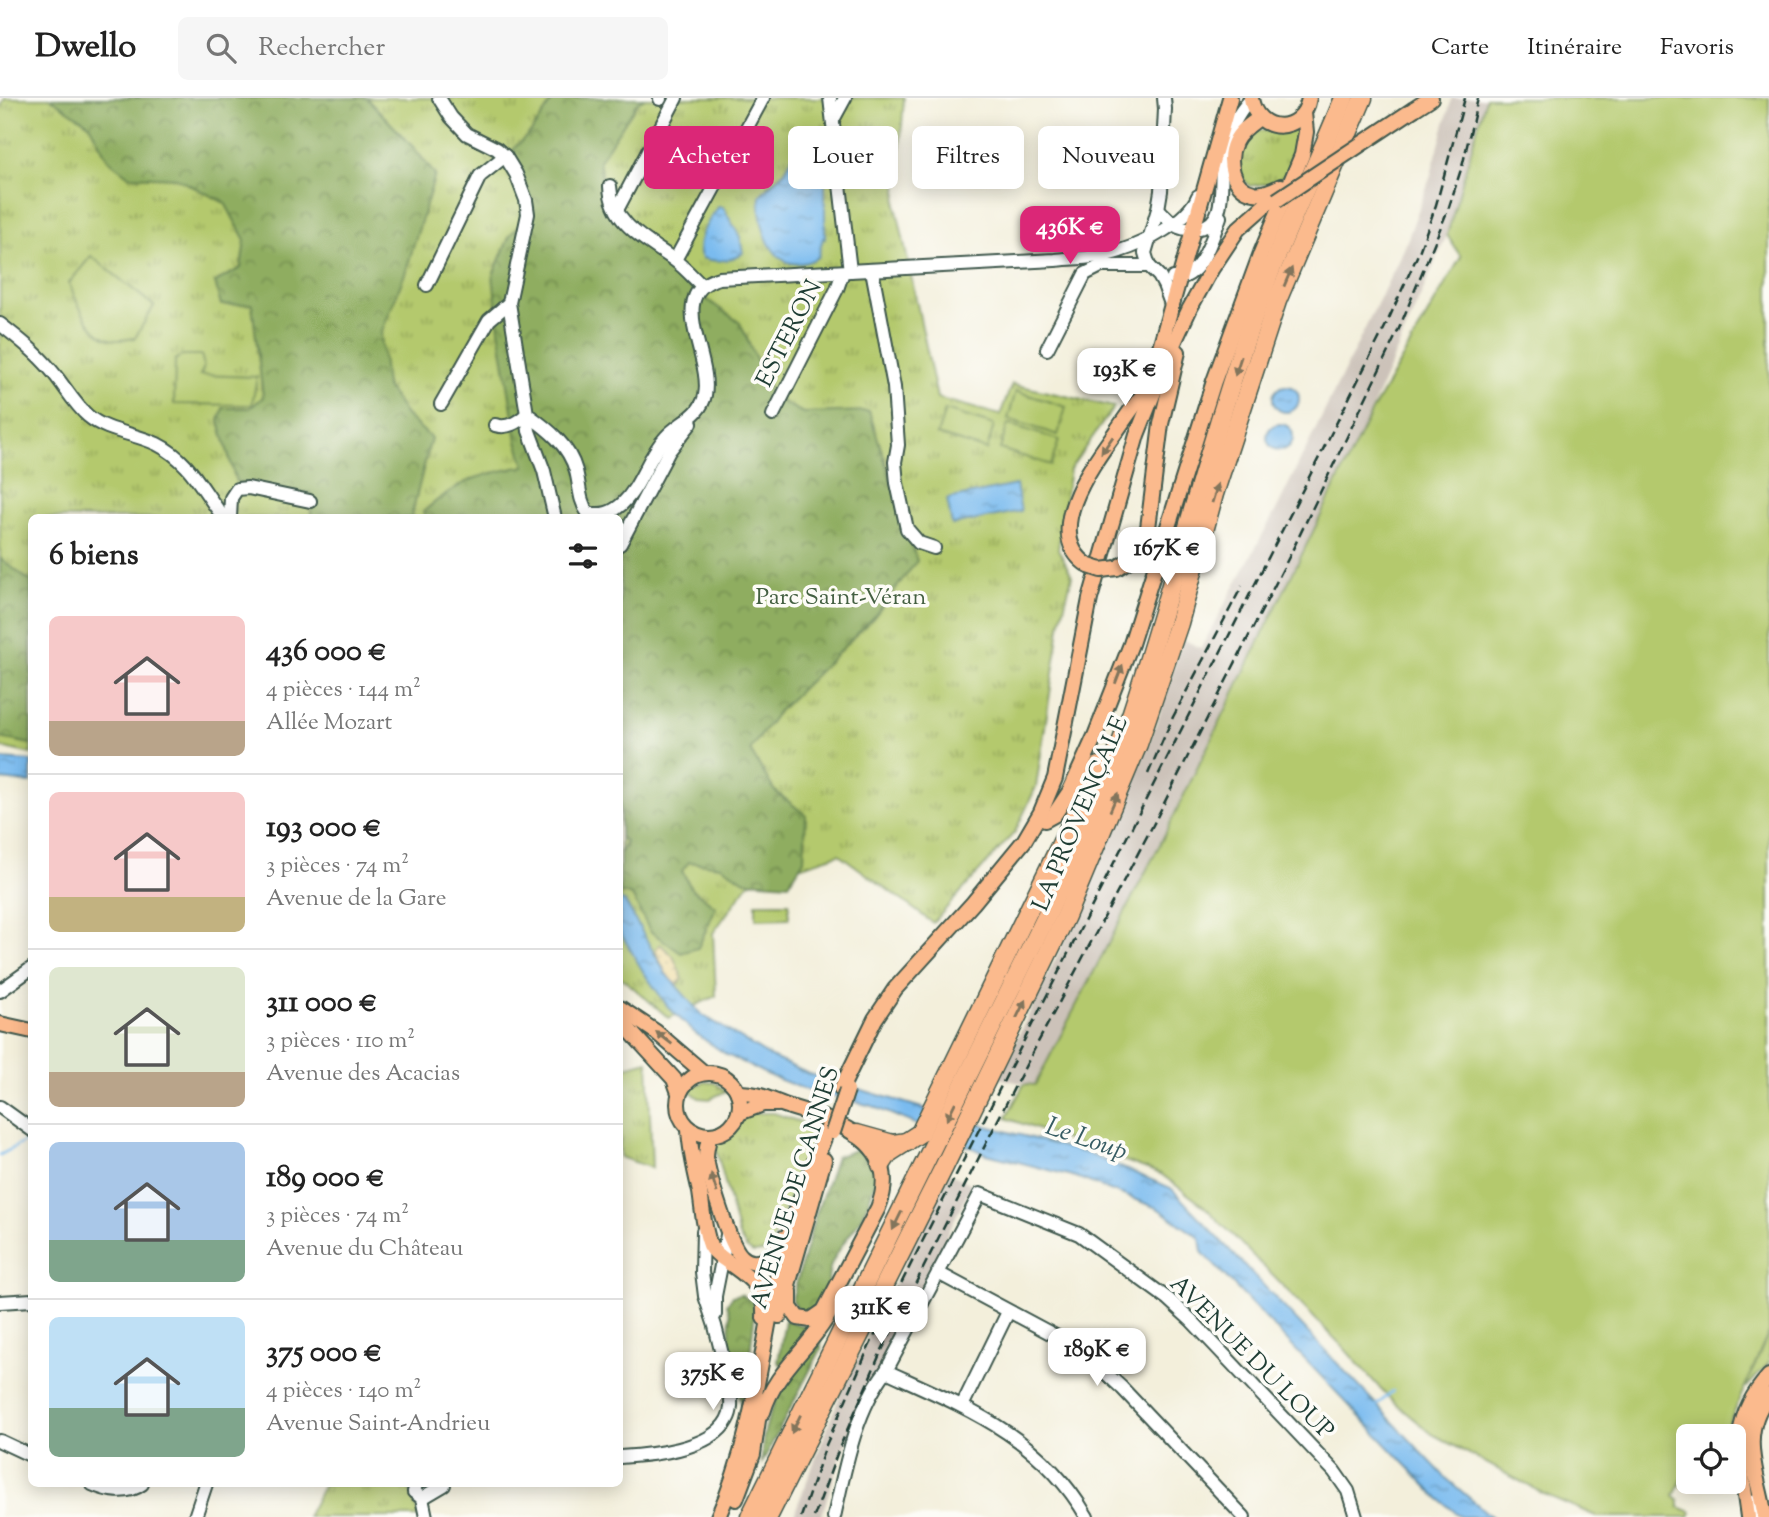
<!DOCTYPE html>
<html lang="fr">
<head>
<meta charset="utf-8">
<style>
	body { margin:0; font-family:"Sorts Mill Goudy",serif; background:#f6f6f6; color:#222; height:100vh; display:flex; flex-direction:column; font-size:26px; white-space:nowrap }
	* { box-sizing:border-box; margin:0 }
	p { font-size:23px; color:#767676 }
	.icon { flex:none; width:38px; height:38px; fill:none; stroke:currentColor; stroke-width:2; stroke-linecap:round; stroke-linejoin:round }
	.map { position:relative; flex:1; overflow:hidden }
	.sheet { position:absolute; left:28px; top:416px; width:595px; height:973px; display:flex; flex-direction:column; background:#fff; border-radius:10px; box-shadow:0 4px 18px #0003 }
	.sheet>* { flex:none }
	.hud { position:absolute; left:644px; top:28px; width:665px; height:63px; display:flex; gap:14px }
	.fabs { position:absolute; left:1676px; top:1326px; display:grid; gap:14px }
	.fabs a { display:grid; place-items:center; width:70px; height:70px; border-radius:10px; background:#fff; box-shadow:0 4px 18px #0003; font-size:35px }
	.price { position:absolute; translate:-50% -60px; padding:0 16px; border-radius:14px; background:#fff; color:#222; font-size:23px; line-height:46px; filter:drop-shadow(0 2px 4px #0008) }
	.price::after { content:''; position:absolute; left:50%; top:42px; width:21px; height:16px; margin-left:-10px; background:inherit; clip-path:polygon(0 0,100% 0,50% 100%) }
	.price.active { background:#db2777; color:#fff }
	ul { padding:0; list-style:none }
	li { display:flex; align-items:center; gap:21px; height:175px; padding:0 21px }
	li+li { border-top:2px solid #e0e0e0 }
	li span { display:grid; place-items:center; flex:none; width:196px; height:140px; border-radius:10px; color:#555 }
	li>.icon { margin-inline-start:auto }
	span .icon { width:84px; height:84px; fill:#fffc; stroke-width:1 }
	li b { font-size:30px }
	h2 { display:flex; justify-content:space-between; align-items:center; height:84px; padding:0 21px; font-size:30px }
	.tag { padding:0 24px; border-radius:10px; background:#fff; box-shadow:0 4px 18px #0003; font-size:24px; line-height:63px }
	.tag.active { background:#db2777; color:#fff }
	header { display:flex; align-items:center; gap:42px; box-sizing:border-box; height:98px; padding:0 35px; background:#fff; border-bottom:2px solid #e0e0e0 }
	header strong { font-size:33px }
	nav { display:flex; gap:38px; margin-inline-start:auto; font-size:24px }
	.search { width:490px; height:63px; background:#f6f6f6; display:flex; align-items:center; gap:18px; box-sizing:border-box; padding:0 24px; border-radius:10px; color:#767676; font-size:26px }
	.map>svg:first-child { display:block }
</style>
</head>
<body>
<header>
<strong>Dwello</strong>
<div class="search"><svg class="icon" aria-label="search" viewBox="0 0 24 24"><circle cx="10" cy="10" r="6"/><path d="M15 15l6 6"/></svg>Rechercher</div>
<nav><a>Carte</a><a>Itinéraire</a><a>Favoris</a></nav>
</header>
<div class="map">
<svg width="1769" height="1419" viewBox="0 0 1769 1419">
	<defs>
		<pattern id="grass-tufts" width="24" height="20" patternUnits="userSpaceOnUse" patternTransform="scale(1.75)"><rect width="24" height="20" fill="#b4c96d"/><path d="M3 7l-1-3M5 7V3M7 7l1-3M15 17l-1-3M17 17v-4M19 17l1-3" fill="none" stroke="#92a45a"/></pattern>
		<pattern id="forest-crowns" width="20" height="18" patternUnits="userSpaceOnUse" patternTransform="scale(1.75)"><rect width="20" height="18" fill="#8fad60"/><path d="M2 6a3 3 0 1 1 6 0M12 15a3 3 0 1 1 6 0" fill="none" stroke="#748e50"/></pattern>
		<pattern id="sand-dots" width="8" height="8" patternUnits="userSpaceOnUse" patternTransform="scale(1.75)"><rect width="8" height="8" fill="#eeda9e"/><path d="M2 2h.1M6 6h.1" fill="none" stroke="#ccbc89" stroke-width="1.8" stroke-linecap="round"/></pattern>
		<pattern id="water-ripples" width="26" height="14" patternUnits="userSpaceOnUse" patternTransform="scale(1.75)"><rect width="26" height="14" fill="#7abbef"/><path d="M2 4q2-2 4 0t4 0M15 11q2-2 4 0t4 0" fill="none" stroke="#6399c2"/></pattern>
	</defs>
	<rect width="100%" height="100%" fill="#fdfcf7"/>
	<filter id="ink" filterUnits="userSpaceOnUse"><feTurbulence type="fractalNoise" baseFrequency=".0143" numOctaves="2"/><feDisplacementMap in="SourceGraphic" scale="14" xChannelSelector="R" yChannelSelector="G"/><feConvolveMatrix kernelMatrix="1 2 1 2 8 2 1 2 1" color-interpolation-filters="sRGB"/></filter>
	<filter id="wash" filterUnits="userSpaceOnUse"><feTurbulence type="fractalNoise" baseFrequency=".00686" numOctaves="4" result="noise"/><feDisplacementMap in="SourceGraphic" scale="28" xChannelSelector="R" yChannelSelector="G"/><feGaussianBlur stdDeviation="1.57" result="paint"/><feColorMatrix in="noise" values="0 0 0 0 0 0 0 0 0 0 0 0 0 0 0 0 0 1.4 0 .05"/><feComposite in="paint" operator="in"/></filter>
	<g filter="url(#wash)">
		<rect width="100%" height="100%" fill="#f3efdb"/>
		<g fill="#ccc2b9">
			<path d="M 1452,0 L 1486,0 L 1447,137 L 1355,349 L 1119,826 L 1035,988 L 998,980 L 1077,816 L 1130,691 L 1159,618 L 1182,541 L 1201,550 L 1277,410 L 1404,151 L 1430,80 Z"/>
			<path d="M 949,1075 L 972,1086 L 879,1272 L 843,1352 L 821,1419 L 793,1419 L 842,1292 Z"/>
		</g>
		<g fill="url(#grass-tufts)" stroke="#6a8350" stroke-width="2" fill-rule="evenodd">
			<path d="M 5,0 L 904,0 L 896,107 L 937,300 L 1000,317 L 1012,286 L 1114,309 L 1070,371 L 1058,451 L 1072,478 L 1061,522 L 1036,689 L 1015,734 L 933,825 L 839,756 L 749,785 L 713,835 L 716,898 L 669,920 L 622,880 L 620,881 L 620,420 L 32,420 L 31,656 L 0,649 L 0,10 ZM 803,41 L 765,135 L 767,88 L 785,73 Z"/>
			<path d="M 1299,29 L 1301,29 L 1293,72 L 1271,85 L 1249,88 L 1237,73 C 1238,54 1239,40 1259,32 L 1283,35 Z"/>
			<path d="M 648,963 L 652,1070 L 620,1059 L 620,984 L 625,969 Z"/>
			<path d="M 705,984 L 715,985 L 726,993 L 710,1001 L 699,1000 L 690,993 L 696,987 Z"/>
			<path d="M 745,1015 L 774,1015 L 815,1029 L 816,1032 L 771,1148 L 763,1154 L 753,1155 L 746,1150 L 739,1138 L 714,1043 C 730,1038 734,1027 745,1015 Z"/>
			<path d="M 1769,1234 L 1769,1265 L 1747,1289 L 1746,1288 Z"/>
			<path d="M 324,1386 L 408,1386 L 419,1419 L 307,1419 Z"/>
		</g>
		<g fill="url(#forest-crowns)" stroke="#57754a" stroke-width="2">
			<path d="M 50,0 L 367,0 L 415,51 L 435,77 L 406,173 L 381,236 L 386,288 L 406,317 L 431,340 L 411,420 L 311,420 L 311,395 L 236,384 L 219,323 L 223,310 L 250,310 L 263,299 L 252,206 L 221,207 L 215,184 L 241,170 L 245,142 L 225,105 L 176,80 L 129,78 L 108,62 L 89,26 Z"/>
			<path d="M 554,0 L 645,0 L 638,4 L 599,63 L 607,109 L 688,188 L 740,225 L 773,299 L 803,315 L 869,313 L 917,463 L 873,520 L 777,615 L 750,652 L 774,692 L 806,717 L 804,762 L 789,786 L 745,783 L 721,768 L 689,764 L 682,773 L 691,790 L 716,809 L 698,850 L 681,855 L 650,833 L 632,798 L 620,794 L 620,756 L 626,744 L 620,739 L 620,420 L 425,420 L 423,414 C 461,381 477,377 525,368 L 517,343 L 499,231 L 493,177 L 510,137 L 534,112 L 513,51 L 531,34 Z"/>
			<path d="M 0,460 L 31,484 L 31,646 L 0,640 Z"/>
			<path d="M 858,1051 L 877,1075 C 875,1089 868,1105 862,1118 C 850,1141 821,1164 830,1193 L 819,1212 L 807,1215 L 797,1210 L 792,1201 L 815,1119 L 836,1059 Z"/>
			<path d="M 741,1196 L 756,1207 L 743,1311 L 729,1259 L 730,1216 L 727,1206 L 733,1198 Z"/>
			<path d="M 785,1222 L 807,1229 L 816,1226 L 781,1267 L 778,1264 Z"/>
			<path d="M 821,1245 L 821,1251 L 762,1365 C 760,1317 787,1275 821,1245 Z"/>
		</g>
		<path fill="url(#sand-dots)" stroke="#868c69" stroke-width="2" d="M 660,846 L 673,858 L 683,881 L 676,887 L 666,876 L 655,852 Z"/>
		<g fill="#b4c96d" stroke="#6a8350" stroke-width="2">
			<path d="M 1486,0 L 1769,0 L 1769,1234 L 1723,1339 L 1689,1339 L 1689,1366 L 1674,1398 L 1679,1403 L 1679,1409 L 1691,1414 L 1689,1419 L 1598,1419 L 1544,1396 L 1432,1336 L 1386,1297 L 1343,1249 L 1205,1109 L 1161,1076 L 1006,1020 L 1024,986 L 1035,987 L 1160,746 L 1373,311 L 1461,159 L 1447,137 Z"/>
			<path d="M 91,158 L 154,208 L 135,240 C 130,240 124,242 118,242 C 92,243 77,205 69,185 Z"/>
			<path d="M 183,257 L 201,257 C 204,266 205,270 200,277 L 257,279 L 252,307 L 174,306 L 175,262 Z"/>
			<path d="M 1016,293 L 1066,309 L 1058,337 L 1008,321 Z"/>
			<path d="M 945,312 L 994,327 L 987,352 L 937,337 Z"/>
			<path d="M 1008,326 L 1059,342 L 1051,367 L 1000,351 Z"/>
			<path d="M 756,805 L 789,805 L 789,820 L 756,821 Z"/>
		</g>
		<g fill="url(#water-ripples)" stroke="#4c7c92" stroke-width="2">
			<path d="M 809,39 L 818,44 L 821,49 L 825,87 L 825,141 L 823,140 L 818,159 C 776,185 757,131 760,97 L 785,73 L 803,41 Z"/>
			<path d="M 719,108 L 723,109 L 740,139 L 743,155 C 733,163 714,165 702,160 C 693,145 709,121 719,108 Z"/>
			<circle cx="1286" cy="301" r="13"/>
			<circle cx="1280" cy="339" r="13"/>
			<path d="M 1016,387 L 1021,413 L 952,427 L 947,401 Z"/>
			<path d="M 0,661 L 31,663 L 31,685 L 0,682 Z"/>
			<path d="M 620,801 L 625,804 L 666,876 L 701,916 L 771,959 L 809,976 L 922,1010 L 1089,1056 L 1171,1090 L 1446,1380 L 1492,1419 L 1461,1419 L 1436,1398 L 1202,1154 L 1200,1140 L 1157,1110 L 1076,1079 L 987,1056 L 872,1008 L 804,991 L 768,977 L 727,957 L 695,935 L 669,910 L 644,875 L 620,834 Z"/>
		</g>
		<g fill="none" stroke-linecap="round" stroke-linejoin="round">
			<g stroke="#7abbef" stroke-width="2.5">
				<path d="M 0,1057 L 32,1040"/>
				<path d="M 1376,1308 L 1393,1293"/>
			</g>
		</g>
	</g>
	<g filter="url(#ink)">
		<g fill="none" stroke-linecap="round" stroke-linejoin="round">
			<g stroke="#3f584d" stroke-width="16">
				<g id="minor">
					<path d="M 439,0 L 451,19 L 467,36 L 497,51 L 505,58 L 516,76 L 526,102 L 528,116 L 509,205 L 527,316 C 548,331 569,347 576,373 C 580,388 579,403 588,415 C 602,418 612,415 622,406 C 642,387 647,359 666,339 C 678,325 701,318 705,297 C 713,260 664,195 719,180 L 1055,162 C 1076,160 1100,160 1120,153 C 1145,145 1188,123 1198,98"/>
					<path d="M 830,0 L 850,173"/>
					<path d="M 1164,0 L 1165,11 L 1161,93 L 1158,111 L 1145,155 L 1149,168 L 1159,178 L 1164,187 L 1172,209"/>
					<path d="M 660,1 L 660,0"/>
					<path d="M 833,22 L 845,0"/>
					<path d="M 721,42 L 720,50 L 728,65"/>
					<path d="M 610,88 C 611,125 646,142 673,161 C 683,168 692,178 701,187"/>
					<path d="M 1158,111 C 1173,125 1176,134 1199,130 C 1230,125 1218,80 1223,59 C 1227,37 1236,17 1251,1"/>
					<path d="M 617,112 L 676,0"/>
					<path d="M 675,162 L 763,0"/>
					<path d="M 872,172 L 894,289 L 898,347 L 895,364 L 897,385 L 907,431 L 919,445 L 934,450"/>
					<path d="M 1173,180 C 1201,183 1212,140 1220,119"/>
					<path d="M 427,187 L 480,78 L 505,58"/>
					<path d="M 0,226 C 18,240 36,254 51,272 C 64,287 74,306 88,318 C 107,334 134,335 157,346 C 191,363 202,392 224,420"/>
					<path d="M 1047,251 L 1085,176 L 1101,168 L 1149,168"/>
					<path d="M 441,306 L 489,222 L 509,205"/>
					<path d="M 527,316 L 529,333 L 544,373 L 555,420"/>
					<path d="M 773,317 L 837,191 L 843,174"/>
					<path d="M 495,327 C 508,331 518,324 527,316"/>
					<path d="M 230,420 L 231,400 L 237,391 L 248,390 L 310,403"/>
					<path d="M 620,446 L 669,353 L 691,325"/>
					<path d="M 0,893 L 32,870"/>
					<path d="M 0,1009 L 32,1032"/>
					<path d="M 938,1175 L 1080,1251 L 1122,1290 L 1244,1419"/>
					<path d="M 0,1204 L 32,1202"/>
					<path d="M 715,1217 L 715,1198 L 728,1132"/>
					<path d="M 886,1273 C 967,1310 1040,1338 1087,1419"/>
					<path d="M 962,1308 L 1008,1214"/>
					<path d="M 0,1343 L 32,1358"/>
					<path d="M 620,1359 C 650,1357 711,1352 727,1322 C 733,1312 731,1300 730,1289 L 715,1228 L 705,1198 L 702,1174 L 703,1133"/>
					<path d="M 92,1386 C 107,1393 127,1397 142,1386"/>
					<path d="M 416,1386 L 414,1394 L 422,1400"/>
					<path d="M 422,1400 L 444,1387"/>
					<path d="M 422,1400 L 426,1419"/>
					<path d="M 1746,1402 L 1755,1405 L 1757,1419"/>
					<path d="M 195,1419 L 206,1386"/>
					<path d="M 834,1419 C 845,1370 855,1313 886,1273 L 980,1096 L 1079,1136 L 1168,1201 L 1191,1222 L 1334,1373 L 1348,1393 L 1356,1419"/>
				</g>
			</g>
			<g stroke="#3f584d" stroke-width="18">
				<g id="major">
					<path d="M 1251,0 C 1256,37 1303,37 1309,0"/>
					<path d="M 1414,11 L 1431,0"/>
					<path d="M 1259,20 C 1251,26 1240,33 1235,44 C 1227,61 1231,91 1254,95 C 1263,97 1273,92 1281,88"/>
					<path d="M 1153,274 L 1230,0"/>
					<path d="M 1089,468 C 1040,437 1092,367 1115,335 C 1125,321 1135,305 1147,292"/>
					<path d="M 1117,470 L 1134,459 L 1147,438 L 1161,326 L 1178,254"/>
					<path d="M 1045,722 L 1054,717 L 1070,693 L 1095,638 L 1131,546 L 1214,283 L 1261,155 L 1302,57 L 1306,34 L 1304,15"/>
					<path d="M 620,910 L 656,934 L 704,975"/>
					<path d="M 620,922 L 674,981 L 679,995"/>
					<path d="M 0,926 L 32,933"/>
					<circle cx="709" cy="1006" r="31"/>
					<path d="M 841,991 L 875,921 L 895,891 L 973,805 L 1024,743 L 1041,714 L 1055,680 L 1090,501 L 1137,337 L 1171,251 L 1190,210 L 1212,170 L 1238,131 L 1280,94"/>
					<path d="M 738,995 C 757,994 772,1003 790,1009 C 837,1023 904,1045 878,1110 L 824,1213 L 811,1222 L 798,1220 L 790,1209 L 790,1193"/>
					<path d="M 739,1015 L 763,1006 L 778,1006"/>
					<path d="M 689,1031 C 690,1053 695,1073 700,1094 C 703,1112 703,1130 710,1147 C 713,1153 719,1158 725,1162 C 749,1180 766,1187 764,1220"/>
					<path d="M 710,1037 C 708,1044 706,1052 706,1059 C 708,1077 729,1146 741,1158 C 757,1175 777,1154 783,1140"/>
					<path d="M 779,1218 L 824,1062"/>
					<path d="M 763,1314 C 775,1272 812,1249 831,1212"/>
					<path d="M 736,1401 L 753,1356 L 761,1302"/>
					<path d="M 718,1419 C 751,1345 760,1264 776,1185 C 787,1132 808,1082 827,1032"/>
					<path d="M 1748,1419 C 1741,1362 1726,1325 1769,1278"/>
					<path d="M 1765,1419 C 1758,1376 1737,1336 1769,1297"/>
				</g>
			</g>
			<g stroke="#3f584d" stroke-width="21">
				<g id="highway">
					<path d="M 857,1036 L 893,1046 L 907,1044"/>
					<path d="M 881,1067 L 889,1055 L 920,1035 L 1099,668"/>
					<path d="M 750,1419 L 1048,815 C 1077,749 1109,683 1132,614 C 1177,477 1211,336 1260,200 C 1285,132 1317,67 1344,0"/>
					<path d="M 768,1419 L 944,1069 L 1066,818 L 1138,646 L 1179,525 L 1214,396 L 1277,203 L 1363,0"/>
				</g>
			</g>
			<use href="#minor" stroke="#fff" stroke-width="12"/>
			<use href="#major" stroke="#fbba8d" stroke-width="14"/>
			<use href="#highway" stroke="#fbba8d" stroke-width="18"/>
			<g stroke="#1f3d34" stroke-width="2.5" stroke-dasharray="10 5" stroke-linecap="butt">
				<path d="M 1148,676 L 1173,619 L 1242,488"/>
				<path d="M 801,1419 L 826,1347 L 869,1249 L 1386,227 L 1419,154 L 1436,107 L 1465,0"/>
				<path d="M 814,1419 L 838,1353 L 880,1256 L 1017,984 L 1153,727 L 1290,457 L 1398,233 L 1449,109 L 1463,65 L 1478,0"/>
			</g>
			<g stroke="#3f584d" stroke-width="18" stroke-linecap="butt">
				<g id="major-bridge">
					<path d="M 1277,102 L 1414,11"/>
					<path d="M 1089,468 L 1101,472 L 1117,470"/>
					<path d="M 833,1034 L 847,992"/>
				</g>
			</g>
			<use href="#major-bridge" stroke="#fbba8d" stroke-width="14"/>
		</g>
		<defs><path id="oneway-solid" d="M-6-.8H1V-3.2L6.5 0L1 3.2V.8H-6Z" transform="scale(1.75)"/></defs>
		<g fill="#82755c">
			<use href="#oneway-solid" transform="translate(1288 179) rotate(-67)"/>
			<use href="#oneway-solid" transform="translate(1238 268) rotate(108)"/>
			<use href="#oneway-solid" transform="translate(1107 347) rotate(125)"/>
			<use href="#oneway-solid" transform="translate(1215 395) rotate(-73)"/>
			<use href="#oneway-solid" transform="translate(1119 576) rotate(-69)"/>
			<use href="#oneway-solid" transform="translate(1114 704) rotate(-67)"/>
			<use href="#oneway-solid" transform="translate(1021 911) rotate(-64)"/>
			<use href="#oneway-solid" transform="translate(664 940) rotate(-142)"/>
			<use href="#oneway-solid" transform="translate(951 1013) rotate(116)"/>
			<use href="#oneway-solid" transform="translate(714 1085) rotate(-107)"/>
			<use href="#oneway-solid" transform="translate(897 1123) rotate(116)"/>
			<use href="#oneway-solid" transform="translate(796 1326) rotate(116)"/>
		</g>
	</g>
	<g text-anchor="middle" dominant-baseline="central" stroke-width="7" stroke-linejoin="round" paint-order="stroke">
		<g font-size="24" fill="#1f3d34" stroke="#fdfcf7">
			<text transform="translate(790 236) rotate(-63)">ESTERON</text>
			<text transform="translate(1081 716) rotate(-67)">LA PROVENÇALE</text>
			<text transform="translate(796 1090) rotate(-73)">AVENUE DE CANNES</text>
			<text transform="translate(1251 1260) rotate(45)">AVENUE DU LOUP</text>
		</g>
		<g font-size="24" fill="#446042" stroke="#fdfcf7">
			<text x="841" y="500">Parc Saint-Véran</text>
		</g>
		<g font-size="26" font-style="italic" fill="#365c63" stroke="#fdfcf7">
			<text transform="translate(1086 1042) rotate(19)">Le Loup</text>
		</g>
	</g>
</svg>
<div class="fabs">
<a><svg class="icon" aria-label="locate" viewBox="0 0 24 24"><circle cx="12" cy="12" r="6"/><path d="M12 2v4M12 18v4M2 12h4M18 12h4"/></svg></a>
</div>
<b class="price active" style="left:1070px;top:168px">436K €</b>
<b class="price" style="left:1125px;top:310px">193K €</b>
<b class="price" style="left:1167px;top:489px">167K €</b>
<b class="price" style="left:881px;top:1248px">311K €</b>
<b class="price" style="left:1097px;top:1290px">189K €</b>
<b class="price" style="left:713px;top:1314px">375K €</b>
<div class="hud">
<a class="tag active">Acheter</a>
<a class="tag">Louer</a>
<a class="tag">Filtres</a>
<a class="tag">Nouveau</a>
</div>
<section class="sheet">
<h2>6 biens<svg class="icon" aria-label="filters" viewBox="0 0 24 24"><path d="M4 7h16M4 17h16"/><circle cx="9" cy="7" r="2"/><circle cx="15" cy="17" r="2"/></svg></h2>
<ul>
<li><span style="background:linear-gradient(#f6c9c9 75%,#b9a48a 0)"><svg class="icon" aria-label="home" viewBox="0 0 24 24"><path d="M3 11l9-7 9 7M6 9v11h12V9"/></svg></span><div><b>436 000 €</b><p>4 pièces · 144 m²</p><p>Allée Mozart</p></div></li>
<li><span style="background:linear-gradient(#f6c9c9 75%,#c2b280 0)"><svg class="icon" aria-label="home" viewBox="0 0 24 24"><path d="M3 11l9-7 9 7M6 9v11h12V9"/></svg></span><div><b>193 000 €</b><p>3 pièces · 74 m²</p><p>Avenue de la Gare</p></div></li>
<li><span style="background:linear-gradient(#dfe7d0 75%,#b9a48a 0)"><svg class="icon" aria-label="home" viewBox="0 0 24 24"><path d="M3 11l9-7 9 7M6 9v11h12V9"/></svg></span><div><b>311 000 €</b><p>3 pièces · 110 m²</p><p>Avenue des Acacias</p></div></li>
<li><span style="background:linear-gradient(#a9c7e8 70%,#7fa58c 0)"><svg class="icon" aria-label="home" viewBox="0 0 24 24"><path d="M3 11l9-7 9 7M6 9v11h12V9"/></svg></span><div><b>189 000 €</b><p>3 pièces · 74 m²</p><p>Avenue du Château</p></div></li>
<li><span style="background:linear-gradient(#bfe0f5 65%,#7fa58c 0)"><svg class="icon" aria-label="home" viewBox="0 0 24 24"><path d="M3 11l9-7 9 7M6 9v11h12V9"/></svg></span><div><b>375 000 €</b><p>4 pièces · 140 m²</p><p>Avenue Saint-Andrieu</p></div></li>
</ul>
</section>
</div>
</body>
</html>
